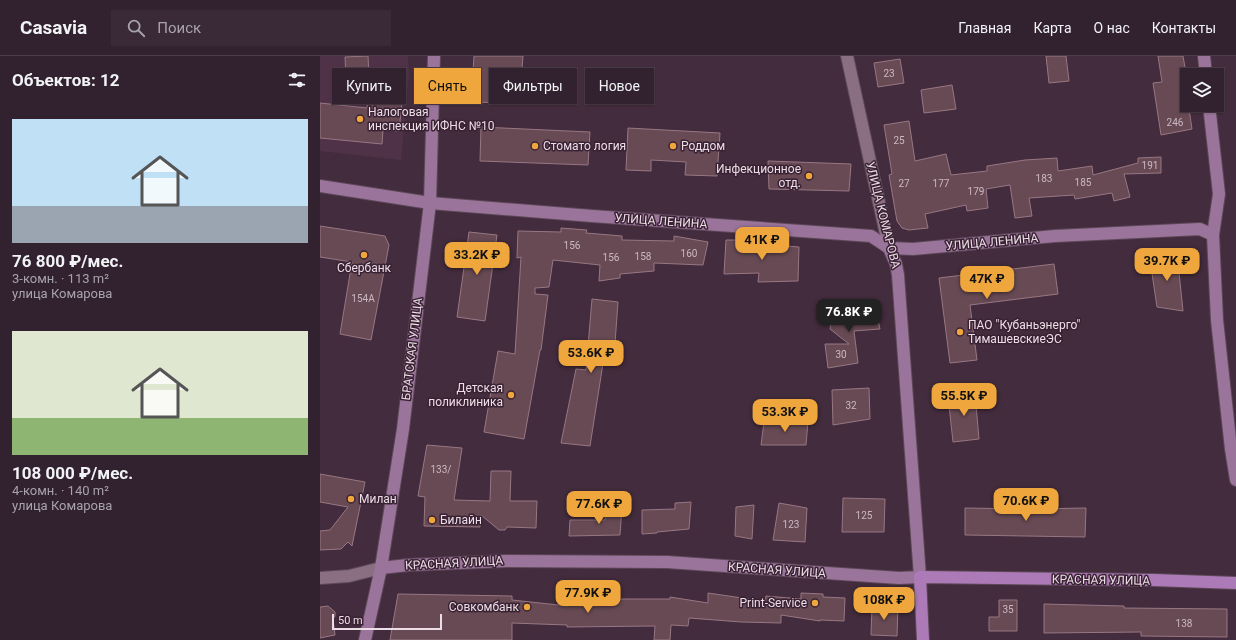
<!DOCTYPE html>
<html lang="ru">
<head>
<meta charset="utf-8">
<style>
	body { margin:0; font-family:Roboto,sans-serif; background:#3a2936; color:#f1f3f6; height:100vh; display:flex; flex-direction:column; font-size:15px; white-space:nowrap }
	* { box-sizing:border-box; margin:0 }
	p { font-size:13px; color:#a8a3aa }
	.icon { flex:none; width:22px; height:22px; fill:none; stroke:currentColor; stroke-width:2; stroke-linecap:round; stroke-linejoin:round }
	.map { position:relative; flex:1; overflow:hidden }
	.details { display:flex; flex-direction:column; background:#32212e; width:320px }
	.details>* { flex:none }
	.banner { position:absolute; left:12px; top:12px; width:380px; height:36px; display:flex; gap:8px }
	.fabs { position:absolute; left:860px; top:12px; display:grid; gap:8px }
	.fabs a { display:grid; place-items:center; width:44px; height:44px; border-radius:0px; background:#32212e; box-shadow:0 1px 3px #0004,0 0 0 1px #4d3e4a; font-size:20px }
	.scale { position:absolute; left:12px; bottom:10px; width:110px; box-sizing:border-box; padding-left:4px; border:2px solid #ecdde7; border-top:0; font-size:11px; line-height:14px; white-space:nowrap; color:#ecdde7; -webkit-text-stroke:3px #392233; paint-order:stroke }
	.price { position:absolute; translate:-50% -34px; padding:0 9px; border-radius:8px; background:#efa73d; color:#111; font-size:13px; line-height:26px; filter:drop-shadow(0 1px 2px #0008) }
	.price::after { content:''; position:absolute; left:50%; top:24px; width:12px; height:9px; margin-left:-6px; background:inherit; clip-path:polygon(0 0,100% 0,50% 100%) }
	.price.selected { background:#222; color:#fff }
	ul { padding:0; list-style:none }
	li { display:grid; align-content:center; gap:8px; height:212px; padding:0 12px }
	li span { display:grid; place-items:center; height:124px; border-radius:0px; color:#555 }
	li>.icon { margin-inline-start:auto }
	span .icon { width:72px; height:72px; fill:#fffc; stroke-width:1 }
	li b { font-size:17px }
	h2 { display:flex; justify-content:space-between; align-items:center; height:48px; padding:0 12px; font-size:17px }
	.chip { padding:0 14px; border-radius:0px; background:#32212e; box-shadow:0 1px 3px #0004,0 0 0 1px #4d3e4a; font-size:14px; line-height:36px }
	.chip.selected { background:#efa73d; color:#111 }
	header { display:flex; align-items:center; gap:24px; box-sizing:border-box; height:56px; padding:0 20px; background:#32212e; border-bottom:1px solid #4d3e4a }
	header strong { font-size:19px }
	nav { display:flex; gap:22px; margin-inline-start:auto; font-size:14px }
	.search { width:280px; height:36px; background:#3a2936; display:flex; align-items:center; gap:10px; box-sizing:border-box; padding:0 14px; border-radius:0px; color:#a8a3aa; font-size:15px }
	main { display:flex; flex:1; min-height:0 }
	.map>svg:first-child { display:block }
</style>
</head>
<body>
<header>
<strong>Casavia</strong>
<div class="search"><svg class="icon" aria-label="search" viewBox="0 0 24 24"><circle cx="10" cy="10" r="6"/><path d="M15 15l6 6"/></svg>Поиск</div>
<nav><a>Главная</a><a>Карта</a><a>О нас</a><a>Контакты</a></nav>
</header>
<main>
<section class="details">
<h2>Объектов: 12<svg class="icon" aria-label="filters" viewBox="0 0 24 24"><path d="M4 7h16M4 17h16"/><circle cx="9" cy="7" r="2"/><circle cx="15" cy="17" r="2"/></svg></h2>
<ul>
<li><span style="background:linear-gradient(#bfe0f5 70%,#9aa5b1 0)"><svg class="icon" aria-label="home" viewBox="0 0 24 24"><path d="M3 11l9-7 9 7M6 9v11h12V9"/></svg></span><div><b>76 800 ₽/мес.</b><p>3-комн. · 113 m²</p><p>улица Комарова</p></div></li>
<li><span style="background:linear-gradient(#dfe7d0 70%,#8fb573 0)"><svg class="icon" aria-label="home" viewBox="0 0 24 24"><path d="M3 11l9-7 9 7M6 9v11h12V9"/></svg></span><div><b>108 000 ₽/мес.</b><p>4-комн. · 140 m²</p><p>улица Комарова</p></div></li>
</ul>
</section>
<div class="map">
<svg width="916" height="584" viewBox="0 0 916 584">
	<rect width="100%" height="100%" fill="#432c3d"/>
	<path fill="#4f3248" d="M 0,0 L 88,0 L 89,17 L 81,104 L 0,95 Z"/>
	<g fill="#684a54" stroke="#987783">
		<path d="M 48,0 L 49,20 L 26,21 L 25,1 Z"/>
		<path d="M 154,0 L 203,0 L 199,47 L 151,46 Z"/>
		<path d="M 726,0 L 746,0 L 749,25 L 729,27 Z"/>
		<path d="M 838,0 L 863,0 L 866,17 L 864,18 L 867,53 L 869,53 L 872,73 L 841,79 L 833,27 L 842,26 Z"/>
		<path d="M 580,3 L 584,27 L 558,31 L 554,7 Z"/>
		<path d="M 632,29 L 636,53 L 604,57 L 601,34 Z"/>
		<path d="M 49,32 L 83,36 L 79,75 L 63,74 L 62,88 L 0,82 L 0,47 L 47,52 Z"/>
		<path d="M 589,65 L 595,105 L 626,98 L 631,119 L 667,115 L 667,110 L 705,104 L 737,102 L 738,115 L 772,110 L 773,119 L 818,107 L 818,102 L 841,101 L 841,117 L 804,118 L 810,141 L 794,145 L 792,137 L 755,143 L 754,139 L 709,142 L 712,160 L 695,162 L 690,129 L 666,133 L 668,152 L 647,155 L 646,149 L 605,158 L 608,172 L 589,174 L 582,172 L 577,165 L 569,119 L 572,118 L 564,69 Z"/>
		<path d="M 161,71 L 270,76 L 268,109 L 160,105 Z"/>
		<path d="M 308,72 L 400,77 L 397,120 L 365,119 L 366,106 L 331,104 L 331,115 L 306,114 Z"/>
		<path d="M 448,105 L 531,108 L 529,135 L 449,133 Z"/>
		<path d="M 0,170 L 65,180 L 69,189 L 51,284 L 20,278 L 32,206 L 0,201 Z"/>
		<path d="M 241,172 L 267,174 L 266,177 L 302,180 L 302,184 L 354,185 L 354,180 L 388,186 L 383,209 L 334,207 L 334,215 L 300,218 L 300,222 L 279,225 L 280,209 L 233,204 L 229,231 L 215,232 L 215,238 L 228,239 L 221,294 L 220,294 L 204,383 L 164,376 L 178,295 L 195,298 L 201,201 L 197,202 L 198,175 L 241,176 Z"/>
		<path d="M 149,176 L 177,179 L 165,265 L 137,261 Z"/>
		<path d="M 406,184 L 431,184 L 432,187 L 479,191 L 478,225 L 438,226 L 439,217 L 404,218 Z"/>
		<path d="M 857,197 L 863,255 L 837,251 L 830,204 Z"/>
		<path d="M 734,208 L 738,238 L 650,249 L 657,304 L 630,307 L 619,222 Z"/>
		<path d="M 272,243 L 298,246 L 294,301 L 284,301 L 270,390 L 241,387 L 256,313 L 266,314 Z"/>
		<path d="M 555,250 L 560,273 L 534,275 L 538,307 L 508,312 L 505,288 L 529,288 L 510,273 L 512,254 Z"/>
		<path d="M 549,332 L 550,363 L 513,369 L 512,334 Z"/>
		<path d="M 655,337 L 659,383 L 633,386 L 628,340 Z"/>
		<path d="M 488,365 L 486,389 L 441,389 L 444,366 Z"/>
		<path d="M 107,389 L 142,392 L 134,444 L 170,445 L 171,415 L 191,415 L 190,445 L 217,445 L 216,472 L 187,471 L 185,474 L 179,474 L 161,459 L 160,471 L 104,470 L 105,441 L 98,440 Z"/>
		<path d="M 0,418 L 45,426 L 32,490 L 28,486 L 21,493 L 0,494 L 0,475 L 10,474 L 28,451 L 0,446 Z"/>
		<path d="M 523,442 L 565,443 L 564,476 L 522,476 Z"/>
		<path d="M 371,446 L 369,473 L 337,476 L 337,477 L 322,478 L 322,454 L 355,453 L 355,447 Z"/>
		<path d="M 459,447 L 487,452 L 485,486 L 453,484 Z"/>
		<path d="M 434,449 L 432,483 L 415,480 L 416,451 Z"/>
		<path d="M 302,451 L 300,479 L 249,480 L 250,464 L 285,464 L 286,452 Z"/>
		<path d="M 645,452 L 709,453 L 766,452 L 765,481 L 645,479 Z"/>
		<path d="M 388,537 L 429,543 L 428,549 L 444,551 L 446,540 L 481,543 L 481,537 L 503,538 L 503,541 L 525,542 L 524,565 L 500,564 L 500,565 L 461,559 L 461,567 L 421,566 L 369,562 L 368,570 L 351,569 L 350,584 L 334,584 L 335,570 L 247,571 L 247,569 L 192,567 L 192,584 L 70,584 L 78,538 L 192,540 L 192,544 L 248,550 L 248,543 L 350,543 L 350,541 L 388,547 Z"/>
		<path d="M 679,544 L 697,544 L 697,575 L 669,575 L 669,561 L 679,561 Z"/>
		<path d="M 724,548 L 804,550 L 804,552 L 907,553 L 907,581 L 821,580 L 821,576 L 724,577 Z"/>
		<path d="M 8,550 L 15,556 L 15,560 L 13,563 L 15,579 L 0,582 L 0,551 Z"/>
		<path d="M 552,550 L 578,551 L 577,580 L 551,579 Z"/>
	</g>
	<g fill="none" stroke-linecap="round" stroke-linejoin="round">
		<g stroke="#5c4857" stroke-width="14">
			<g id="street">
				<path d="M 527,0 L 569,192"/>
				<path d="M 0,522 L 29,520 L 61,512"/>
			</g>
		</g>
		<g stroke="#5c4857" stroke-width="14">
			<g id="secondary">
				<path d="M 884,0 L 886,19"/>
				<path d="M 889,49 L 899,138 L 893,179 L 897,264 L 911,393 L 916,424"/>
				<path d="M 0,130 L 110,147 L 272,160 L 551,180 L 569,192 L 593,193 L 735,180 L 880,173 L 893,179"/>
				<path d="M 61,512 L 88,509 L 186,505 L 347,506 L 579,522 L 600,521 L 578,219 L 576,208 L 569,192"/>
				<path d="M 45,584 L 61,512 L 83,373 L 110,147 L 114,0"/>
			</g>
		</g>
		<g stroke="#5c4857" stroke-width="14">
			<path id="primary" d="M 603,584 L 600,521 L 834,524 L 916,527"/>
		</g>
		<use href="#street" stroke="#8a6f82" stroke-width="12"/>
		<use href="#secondary" stroke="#9b749c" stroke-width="12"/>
		<use href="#primary" stroke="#ac7ab6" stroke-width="12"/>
	</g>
	<g fill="#efa73d" stroke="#392233" stroke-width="1.5">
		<circle cx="40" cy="63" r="4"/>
		<circle cx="215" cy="90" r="4"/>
		<circle cx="353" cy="90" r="4"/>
		<circle cx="489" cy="120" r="4"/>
		<circle cx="44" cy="199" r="4"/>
		<circle cx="640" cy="276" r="4"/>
		<circle cx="191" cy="339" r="4"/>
		<circle cx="31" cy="443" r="4"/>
		<circle cx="112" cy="464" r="4"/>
		<circle cx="495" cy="547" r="4"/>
		<circle cx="207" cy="551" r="4"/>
	</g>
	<g text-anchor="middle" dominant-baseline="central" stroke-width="3" stroke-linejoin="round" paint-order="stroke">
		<g font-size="10" fill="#cbb8c2">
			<text x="569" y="17">23</text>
			<text x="855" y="66">246</text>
			<text x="579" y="84">25</text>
			<text x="830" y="109">191</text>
			<text x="724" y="122">183</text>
			<text x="763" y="126">185</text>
			<text x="584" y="127">27</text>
			<text x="621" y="127">177</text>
			<text x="656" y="135">179</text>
			<text x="252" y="189">156</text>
			<text x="369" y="197">160</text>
			<text x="323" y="200">158</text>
			<text x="291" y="201">156</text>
			<text x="43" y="242">154А</text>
			<text x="521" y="298">30</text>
			<text x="531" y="349">32</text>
			<text x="121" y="413">133/</text>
			<text x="544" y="459">125</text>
			<text x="471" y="468">123</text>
			<text x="688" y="553">35</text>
			<text x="864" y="567">138</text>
		</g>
		<g font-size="12" fill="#ecdde7" stroke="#392233" text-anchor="start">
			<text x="48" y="56">Налоговая<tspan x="48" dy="14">инспекция ИФНС №10</tspan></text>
			<text x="223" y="90">Стомато логия</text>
			<text x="361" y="90">Роддом</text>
			<text x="481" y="113" text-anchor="end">Инфекционное<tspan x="481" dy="14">отд.</tspan></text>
			<text x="44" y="212" text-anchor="middle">Сбербанк</text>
			<text x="648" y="269">ПАО "Кубаньэнерго"<tspan x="648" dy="14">ТимашевскиеЭС</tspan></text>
			<text x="183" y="332" text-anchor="end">Детская<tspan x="183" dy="14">поликлиника</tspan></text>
			<text x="39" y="443">Милан</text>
			<text x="120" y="464">Билайн</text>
			<text x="487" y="547" text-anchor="end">Print-Service</text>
			<text x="199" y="551" text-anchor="end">Совкомбанк</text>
		</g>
		<g font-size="12" fill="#ecdde7" stroke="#392233">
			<text transform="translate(563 159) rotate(76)">УЛИЦА КОМАРОВА</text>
			<text transform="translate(341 165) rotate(4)">УЛИЦА ЛЕНИНА</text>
			<text transform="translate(672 186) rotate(-5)">УЛИЦА ЛЕНИНА</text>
			<text transform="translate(92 293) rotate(-83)">БРАТСКАЯ УЛИЦА</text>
			<text transform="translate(134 507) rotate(-3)">КРАСНАЯ УЛИЦА</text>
			<text transform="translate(457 514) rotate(4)">КРАСНАЯ УЛИЦА</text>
			<text transform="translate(781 524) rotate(1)">КРАСНАЯ УЛИЦА</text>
		</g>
	</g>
</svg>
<div class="fabs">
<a><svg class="icon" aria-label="layers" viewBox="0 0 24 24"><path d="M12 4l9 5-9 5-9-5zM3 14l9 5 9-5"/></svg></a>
</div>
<div class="scale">50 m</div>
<b class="price" style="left:442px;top:205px">41K ₽</b>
<b class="price" style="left:157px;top:220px">33.2K ₽</b>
<b class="price" style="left:847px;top:226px">39.7K ₽</b>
<b class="price" style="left:667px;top:244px">47K ₽</b>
<b class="price selected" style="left:529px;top:277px">76.8K ₽</b>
<b class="price" style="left:271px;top:318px">53.6K ₽</b>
<b class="price" style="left:644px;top:361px">55.5K ₽</b>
<b class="price" style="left:465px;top:377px">53.3K ₽</b>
<b class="price" style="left:706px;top:466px">70.6K ₽</b>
<b class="price" style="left:279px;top:469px">77.6K ₽</b>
<b class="price" style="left:268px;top:558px">77.9K ₽</b>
<b class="price" style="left:564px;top:565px">108K ₽</b>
<div class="banner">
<a class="chip">Купить</a>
<a class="chip selected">Снять</a>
<a class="chip">Фильтры</a>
<a class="chip">Новое</a>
</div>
</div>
</main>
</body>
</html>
